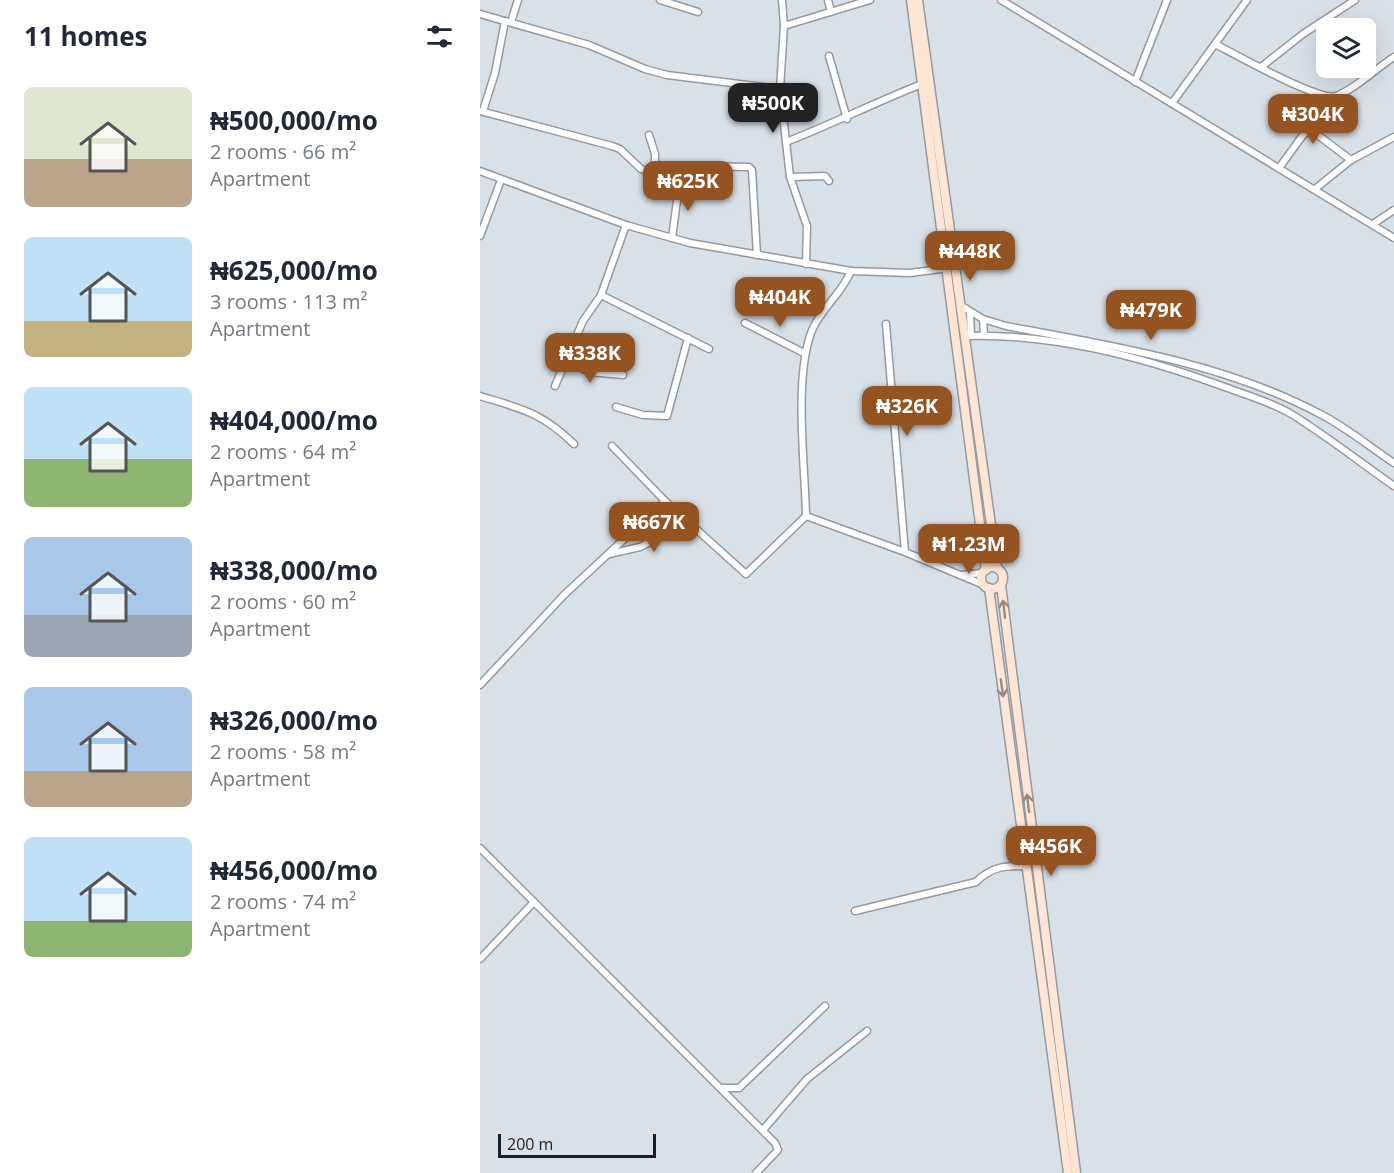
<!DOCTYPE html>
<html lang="en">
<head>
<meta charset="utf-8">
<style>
	body { margin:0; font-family:"Open Sans",sans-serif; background:#f2f2f3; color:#1f2937; height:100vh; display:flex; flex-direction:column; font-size:22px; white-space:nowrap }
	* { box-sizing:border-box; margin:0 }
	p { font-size:20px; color:#747a83 }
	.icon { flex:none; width:33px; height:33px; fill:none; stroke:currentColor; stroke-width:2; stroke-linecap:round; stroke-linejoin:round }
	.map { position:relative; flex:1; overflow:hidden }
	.details { display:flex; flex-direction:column; background:#fff; width:480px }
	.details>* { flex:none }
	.fabs { position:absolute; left:836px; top:18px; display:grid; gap:12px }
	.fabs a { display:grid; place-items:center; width:60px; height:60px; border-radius:9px; background:#fff; box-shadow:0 6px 24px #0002; font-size:30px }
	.scale { position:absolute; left:18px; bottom:15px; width:158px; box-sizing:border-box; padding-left:6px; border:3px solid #1c1f22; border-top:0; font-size:16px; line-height:21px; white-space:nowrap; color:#1c1f22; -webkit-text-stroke:4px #d8e0e8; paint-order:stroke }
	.price { position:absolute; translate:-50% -51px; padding:0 14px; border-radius:12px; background:#955321; color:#fff; font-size:20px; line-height:39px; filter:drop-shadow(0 2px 3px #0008) }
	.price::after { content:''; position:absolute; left:50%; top:36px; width:18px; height:14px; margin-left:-9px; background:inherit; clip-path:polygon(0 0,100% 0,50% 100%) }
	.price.current { background:#222; color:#fff }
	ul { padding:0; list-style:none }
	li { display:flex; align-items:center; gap:18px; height:150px; padding:0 24px }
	li span { display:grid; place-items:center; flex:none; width:168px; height:120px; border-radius:9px; color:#555 }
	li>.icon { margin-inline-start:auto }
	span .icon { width:72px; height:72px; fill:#fffc; stroke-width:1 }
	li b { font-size:26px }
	h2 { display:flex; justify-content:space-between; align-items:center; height:72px; padding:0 24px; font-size:26px }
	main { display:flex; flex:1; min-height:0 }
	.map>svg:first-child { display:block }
</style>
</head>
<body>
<main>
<section class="details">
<h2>11 homes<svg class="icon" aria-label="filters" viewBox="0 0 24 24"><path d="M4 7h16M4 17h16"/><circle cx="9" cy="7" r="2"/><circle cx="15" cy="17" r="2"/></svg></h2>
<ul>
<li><span style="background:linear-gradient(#dfe7d0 60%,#b9a48a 0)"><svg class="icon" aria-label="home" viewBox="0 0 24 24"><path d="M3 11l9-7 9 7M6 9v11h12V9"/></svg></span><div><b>₦500,000/mo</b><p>2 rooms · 66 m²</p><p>Apartment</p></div></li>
<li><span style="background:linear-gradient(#bfe0f5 70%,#c2b280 0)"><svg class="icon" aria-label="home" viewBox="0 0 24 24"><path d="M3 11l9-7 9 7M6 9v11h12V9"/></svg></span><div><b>₦625,000/mo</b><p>3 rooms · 113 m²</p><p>Apartment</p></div></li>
<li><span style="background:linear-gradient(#bfe0f5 60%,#8fb573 0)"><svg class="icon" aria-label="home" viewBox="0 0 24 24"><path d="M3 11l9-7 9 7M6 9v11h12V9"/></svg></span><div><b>₦404,000/mo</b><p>2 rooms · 64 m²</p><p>Apartment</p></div></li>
<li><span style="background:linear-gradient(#a9c7e8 65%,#9aa5b1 0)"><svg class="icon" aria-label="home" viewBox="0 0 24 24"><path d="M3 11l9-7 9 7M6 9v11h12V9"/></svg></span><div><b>₦338,000/mo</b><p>2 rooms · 60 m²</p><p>Apartment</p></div></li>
<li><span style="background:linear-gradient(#a9c7e8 70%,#b9a48a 0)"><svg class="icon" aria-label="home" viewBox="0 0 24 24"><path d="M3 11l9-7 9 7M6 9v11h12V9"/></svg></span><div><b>₦326,000/mo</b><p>2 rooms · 58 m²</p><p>Apartment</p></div></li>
<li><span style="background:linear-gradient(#bfe0f5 70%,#8fb573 0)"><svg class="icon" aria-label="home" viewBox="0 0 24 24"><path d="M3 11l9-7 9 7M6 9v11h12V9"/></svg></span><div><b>₦456,000/mo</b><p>2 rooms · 74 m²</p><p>Apartment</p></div></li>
</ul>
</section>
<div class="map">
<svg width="914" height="1173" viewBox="0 0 914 1173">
	<rect width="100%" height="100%" fill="#d8e0e8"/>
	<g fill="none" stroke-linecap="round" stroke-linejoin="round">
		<g stroke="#939aa2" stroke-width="9">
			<g id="street">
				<path d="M 180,0 L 218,12"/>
				<path d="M 302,0 L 304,26 L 300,89 L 310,177 L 327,226 L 326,264"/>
				<path d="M 348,0 L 351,12"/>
				<path d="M 521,0 L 914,238"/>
				<path d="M 0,14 L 109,45 L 165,69 L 187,75 L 300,89"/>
				<path d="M 31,22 L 38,0"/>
				<path d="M 304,26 L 390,0"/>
				<path d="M 735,44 C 755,54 839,102 856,96 C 877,88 895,69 914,57"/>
				<path d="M 349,56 L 367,119"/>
				<path d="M 781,67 L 823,34 L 875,0"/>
				<path d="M 655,82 L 687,0"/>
				<path d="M 692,103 L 767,0"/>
				<path d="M 0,111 L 132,146 L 140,149 L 161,169 L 194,180 L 198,193 L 192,238"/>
				<path d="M 3,111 L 15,73 L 25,21"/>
				<path d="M 169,135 L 175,154 L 175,174"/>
				<path d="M 306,142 C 352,124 396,102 442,84"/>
				<path d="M 799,168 L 823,135 L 831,130 L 871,160"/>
				<path d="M 0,171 L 146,225 L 210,243 L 371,271 L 430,273 L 468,268"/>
				<path d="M 310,177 L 345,176 L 349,181"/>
				<path d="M 208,185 L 206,171 L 212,166 L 269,167 L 272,170 L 277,255"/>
				<path d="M 835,189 L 871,160 L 914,137"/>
				<path d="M 893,224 L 914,210"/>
				<path d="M 0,236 L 21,180"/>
				<path d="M 121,295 L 229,349"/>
				<path d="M 480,305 L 503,319 L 526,326 C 632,346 745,363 842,415 C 867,428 890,447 914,463"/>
				<path d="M 490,313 L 491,336"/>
				<path d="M 503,319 L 504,335"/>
				<path d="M 265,323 L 324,353"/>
				<path d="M 406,324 L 425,552"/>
				<path d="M 484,336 C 572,333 659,356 742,386 C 766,395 792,402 813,415 C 848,437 881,463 914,486"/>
				<path d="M 86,360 L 109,372 L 143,375"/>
				<path d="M 75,386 L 103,321 L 121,295 L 146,225"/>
				<path d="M 0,396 C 42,409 61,412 94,444"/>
				<path d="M 136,407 L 163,415 L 187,416 L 208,338"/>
				<path d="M 132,446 L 185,501"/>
				<path d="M 326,516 C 325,464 313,374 333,328 C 343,307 362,293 371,271"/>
				<path d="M 129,554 L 160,547 L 209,523"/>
				<path d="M 482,575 L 503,573"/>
				<path d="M 0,685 L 84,595 L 185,501 L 266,574 L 326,516 L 425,552 L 504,585"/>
				<path d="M 0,848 L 295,1143 L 298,1150 L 276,1173"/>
				<path d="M 375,911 L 496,882 C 512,866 525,866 547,866"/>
				<path d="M 0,959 L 54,902"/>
				<path d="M 241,1088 L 259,1088 L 345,1006"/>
				<path d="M 283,1130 L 327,1079 L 387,1031"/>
			</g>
		</g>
		<g stroke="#939aa2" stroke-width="11">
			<g id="secondary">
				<path d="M 431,0 L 506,570"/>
				<path d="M 438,0 L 517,568"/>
				<circle cx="512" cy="578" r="11"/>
				<path d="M 521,585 L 596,1173"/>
				<path d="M 509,588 L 588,1173"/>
			</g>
		</g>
		<use href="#street" stroke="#fff" stroke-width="6"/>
		<use href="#secondary" stroke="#ffe5d4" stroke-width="8"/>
	</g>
	<defs><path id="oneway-shaft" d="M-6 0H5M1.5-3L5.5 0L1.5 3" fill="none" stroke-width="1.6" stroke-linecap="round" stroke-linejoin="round" transform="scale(1.5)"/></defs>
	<g stroke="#998c84">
		<use href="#oneway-shaft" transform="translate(524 609) rotate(-97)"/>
		<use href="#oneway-shaft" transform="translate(522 688) rotate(82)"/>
		<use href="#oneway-shaft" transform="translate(548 803) rotate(-97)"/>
	</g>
</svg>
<div class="fabs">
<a><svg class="icon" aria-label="layers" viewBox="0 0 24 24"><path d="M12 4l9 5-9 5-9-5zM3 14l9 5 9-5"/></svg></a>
</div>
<div class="scale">200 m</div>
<b class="price current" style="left:293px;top:134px">₦500K</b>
<b class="price" style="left:833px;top:145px">₦304K</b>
<b class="price" style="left:208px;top:212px">₦625K</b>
<b class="price" style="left:490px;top:282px">₦448K</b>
<b class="price" style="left:300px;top:328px">₦404K</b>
<b class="price" style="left:671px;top:341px">₦479K</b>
<b class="price" style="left:110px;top:384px">₦338K</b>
<b class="price" style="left:427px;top:437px">₦326K</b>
<b class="price" style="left:174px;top:553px">₦667K</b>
<b class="price" style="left:489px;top:575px">₦1.23M</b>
<b class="price" style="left:571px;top:877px">₦456K</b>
</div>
</main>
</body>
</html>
